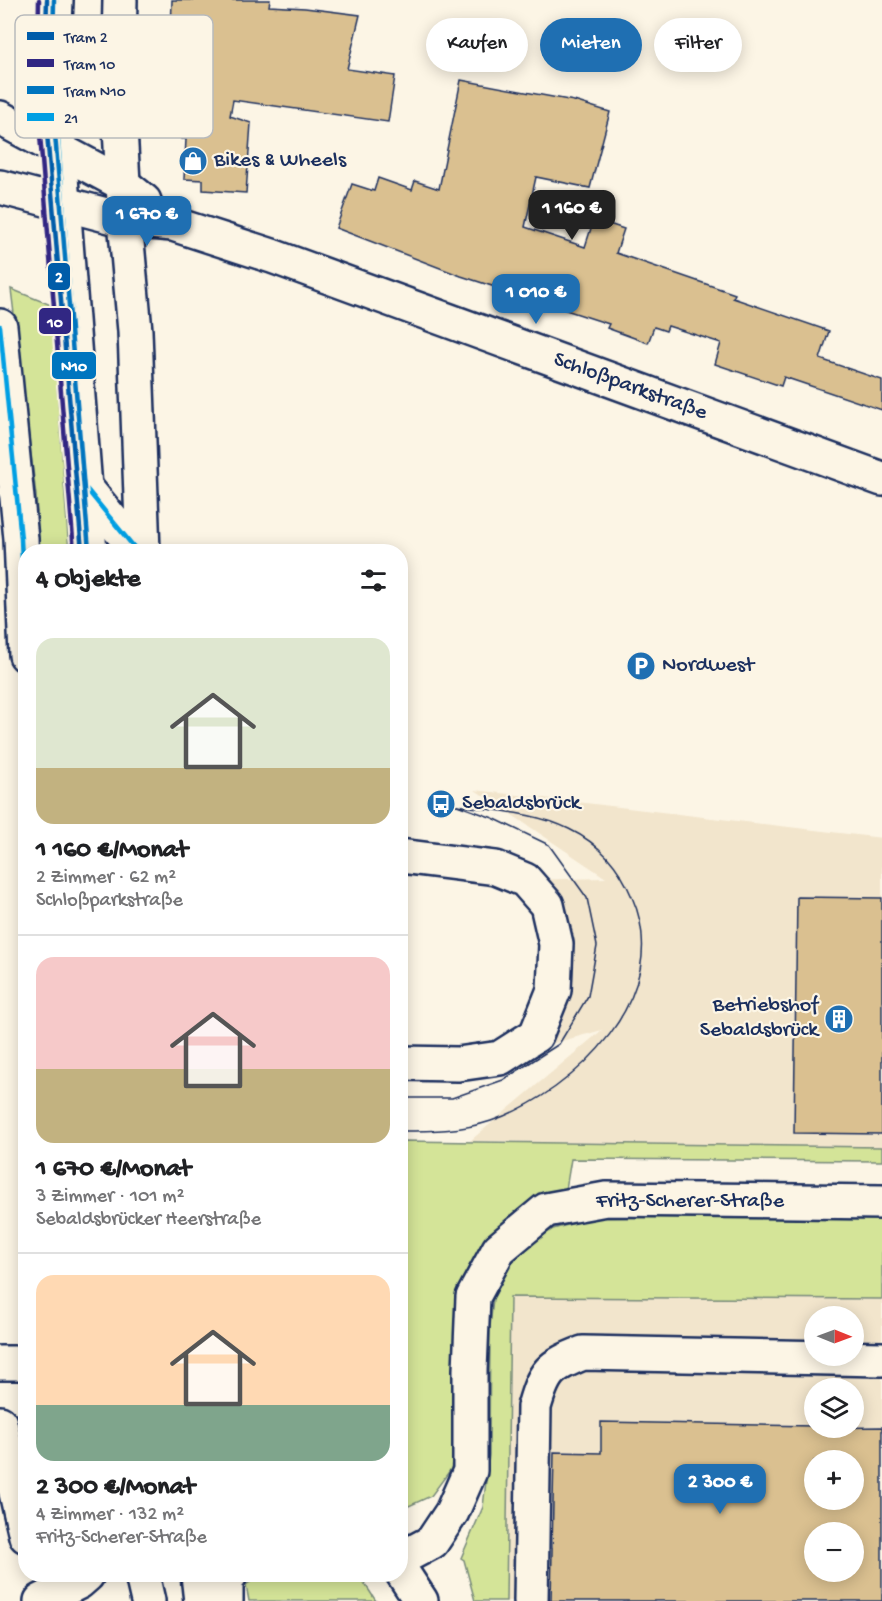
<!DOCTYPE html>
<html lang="de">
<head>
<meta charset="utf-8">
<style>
	body { margin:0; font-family:"Gochi Hand",sans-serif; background:#f6f6f6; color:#202124; height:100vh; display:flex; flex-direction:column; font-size:22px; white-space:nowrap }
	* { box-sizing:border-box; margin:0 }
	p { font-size:20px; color:#757577 }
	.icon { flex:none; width:33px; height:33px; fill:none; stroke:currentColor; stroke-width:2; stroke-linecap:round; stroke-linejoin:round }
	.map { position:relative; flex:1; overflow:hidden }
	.sheet { position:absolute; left:18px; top:544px; width:390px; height:1038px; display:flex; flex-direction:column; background:#fff; border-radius:24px; box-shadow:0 3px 15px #0003 }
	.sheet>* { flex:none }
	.hud { position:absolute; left:426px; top:18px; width:366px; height:54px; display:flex; gap:12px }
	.needle { width:39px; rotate:91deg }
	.controls { position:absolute; left:804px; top:1306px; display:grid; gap:12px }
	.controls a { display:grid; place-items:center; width:60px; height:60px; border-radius:50%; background:#fff; box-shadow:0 3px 15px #0003; font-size:30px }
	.price { position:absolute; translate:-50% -51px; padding:0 14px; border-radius:12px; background:#1f6fb2; color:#fff; font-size:20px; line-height:39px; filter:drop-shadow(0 2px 3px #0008) }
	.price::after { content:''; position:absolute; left:50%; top:36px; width:18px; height:14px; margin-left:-9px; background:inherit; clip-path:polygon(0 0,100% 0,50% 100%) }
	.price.current { background:#222; color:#fff }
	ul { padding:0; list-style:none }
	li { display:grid; align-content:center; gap:12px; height:318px; padding:0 18px }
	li+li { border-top:2px solid #e0e0e0 }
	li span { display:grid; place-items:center; height:186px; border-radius:18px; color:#555 }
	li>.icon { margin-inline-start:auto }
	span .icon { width:108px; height:108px; fill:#fffc; stroke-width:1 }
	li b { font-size:26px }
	h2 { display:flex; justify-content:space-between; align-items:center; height:72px; padding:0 18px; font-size:26px }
	.pill { padding:0 21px; border-radius:27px; background:#fff; box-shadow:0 3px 15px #0003; font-size:21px; line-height:54px }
	.pill.current { background:#1f6fb2; color:#fff }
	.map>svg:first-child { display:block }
</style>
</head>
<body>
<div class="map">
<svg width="882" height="1601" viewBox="0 0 882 1601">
	<rect width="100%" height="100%" fill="#fcf5e5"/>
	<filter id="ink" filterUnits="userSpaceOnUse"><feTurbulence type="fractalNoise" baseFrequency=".0167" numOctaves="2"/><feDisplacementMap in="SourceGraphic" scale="12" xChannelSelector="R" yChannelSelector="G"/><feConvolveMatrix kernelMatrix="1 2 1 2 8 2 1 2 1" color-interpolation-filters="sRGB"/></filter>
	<g filter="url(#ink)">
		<g fill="#f2e5cc" fill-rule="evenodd">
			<path d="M 475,790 L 882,838 L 882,1147 L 470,1141 L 602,1030 L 500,1058 L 554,990 L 525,880 L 606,878 Z"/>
			<path d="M 510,1297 L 882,1299 L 882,1601 L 506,1601 ZM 814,1317 L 854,1317 L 854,1356 L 814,1356 ZM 814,1389 L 854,1389 L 854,1428 L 814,1428 ZM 814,1461 L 854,1461 L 854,1500 L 814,1500 ZM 814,1533 L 854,1533 L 854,1572 L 814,1572 Z"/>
		</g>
		<g fill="#d4e498" stroke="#788a7b" stroke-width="1.5">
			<path d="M 11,289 L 51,305 L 69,552 L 39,552 L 36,495 Z"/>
			<path d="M 401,1141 L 882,1147 L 882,1161 L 571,1159 L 566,1189 L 527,1203 L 491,1233 L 469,1266 L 458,1303 L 456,1433 L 451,1469 L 431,1496 L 409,1506 L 401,1501 Z"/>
			<path d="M 736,1216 L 882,1218 L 882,1299 L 510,1297 L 506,1601 L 475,1601 L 464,1560 L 461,1558 L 483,1507 L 489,1455 L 490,1327 L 493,1299 L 509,1267 L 527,1247 L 553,1229 L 592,1218 Z"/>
			<path d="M 260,1575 L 355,1575 L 363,1581 L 376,1601 L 249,1601 L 246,1585 Z"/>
		</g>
		<g fill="#dac090" stroke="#1b2f5e" stroke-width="1.5" fill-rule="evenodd">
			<path d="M 172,0 L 270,0 L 269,6 L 305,8 L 360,15 L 347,69 L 395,76 L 388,122 L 233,100 L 230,116 L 251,123 L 246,193 L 203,190 L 203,180 L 184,179 L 186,139 L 182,139 L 186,82 L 170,81 L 173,34 L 171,34 Z"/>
			<path d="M 461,80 L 574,101 L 610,112 L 590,188 L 536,177 L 525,227 L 585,247 L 594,219 L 624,229 L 616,253 L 735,294 L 733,298 L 829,331 L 820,359 L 882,380 L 882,410 L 784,377 L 781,386 L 715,364 L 721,343 L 668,326 L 666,331 L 654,327 L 648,343 L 607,328 L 609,324 L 461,276 L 336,228 L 352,184 L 374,191 L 378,178 L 412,190 L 415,181 L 439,189 Z"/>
			<path d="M 797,897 L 882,898 L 882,1134 L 794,1133 Z"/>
			<path d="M 601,1422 L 814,1426 L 814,1428 L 882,1427 L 882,1601 L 551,1601 L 554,1452 L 601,1453 ZM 814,1461 L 854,1461 L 854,1500 L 814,1500 ZM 814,1533 L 854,1533 L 854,1572 L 814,1572 Z"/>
		</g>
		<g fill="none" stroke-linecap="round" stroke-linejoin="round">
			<g stroke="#1b2f5e" stroke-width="38">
				<g id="minor">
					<path d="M 56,0 L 53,74 L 90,552"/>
					<path d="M 0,118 L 123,184 L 144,201"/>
					<path d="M 0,187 L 125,220 L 173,224 L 272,256 L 882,479"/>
					<path d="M 85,487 L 138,552"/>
					<path d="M 400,856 L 496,868 L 525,880 L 547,905 L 556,944 L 554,990 L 536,1035 L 500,1058 L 458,1064 L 400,1063"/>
					<path d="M 0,1363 L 26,1363"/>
					<path d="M 0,1423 L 26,1536"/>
					<path d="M 400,1559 L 432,1542 L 452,1512 L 470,1471 L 470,1370 L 473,1297 L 499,1249 L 546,1210 L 606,1199 L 882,1202"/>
					<path d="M 400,1569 L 421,1601"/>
					<path d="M 41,1601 L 79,1582 L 87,1575"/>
					<path d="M 226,1601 L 226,1580 L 230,1575"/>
					<path d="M 531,1601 L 534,1407 C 544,1372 549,1366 583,1353 L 882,1359"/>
				</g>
			</g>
			<g stroke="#1b2f5e" stroke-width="38">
				<g id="major">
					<path d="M 120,0 L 118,91 L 125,220 L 135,331 L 143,552"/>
					<path d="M 0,326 L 21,539 L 26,655"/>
					<path d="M 142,1575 L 148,1601"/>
					<path d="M 198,1575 L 201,1601"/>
				</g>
			</g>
			<use href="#minor" stroke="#fcf5e5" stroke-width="33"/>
			<use href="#major" stroke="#fcf5e5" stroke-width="33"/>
			<g stroke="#1b2f5e" stroke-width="1.5">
				<path d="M 400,1098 L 452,1098 L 503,1080 L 559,1044 L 588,996 L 597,946 L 587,898 L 549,845 L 493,818 L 457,805 L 441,804"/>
				<path d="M 400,1131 C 431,1131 461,1131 491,1121 C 577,1091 675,994 632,897 C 619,866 600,844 569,829 C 535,812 494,811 457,805"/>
			</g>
			<g stroke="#fcf5e5" stroke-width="9">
				<g id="bus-1">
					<path d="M 56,0 L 53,74 L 85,487 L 138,552"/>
					<path d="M 0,326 L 21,539 L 26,643"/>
				</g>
			</g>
			<use href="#bus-1" stroke="#009fe3" stroke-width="4.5"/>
			<g stroke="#fcf5e5" stroke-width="9">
				<path id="tram-1" d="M 47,0 L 44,97 L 82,552"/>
			</g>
			<g stroke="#fcf5e5" stroke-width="9">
				<path id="tram-2" d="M 39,0 L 37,98 L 74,552"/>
			</g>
			<g stroke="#fcf5e5" stroke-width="9">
				<path id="tram-3" d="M 54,0 L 52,97 L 89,551"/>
			</g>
			<use href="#tram-1" stroke="#005ca9" stroke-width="4.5"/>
			<use href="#tram-2" stroke="#312783" stroke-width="4.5"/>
			<use href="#tram-3" stroke="#0075bf" stroke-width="4.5"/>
		</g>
	</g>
	<defs>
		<g id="shop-disc" transform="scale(1.5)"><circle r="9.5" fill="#1f6fb2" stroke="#fcf5e5"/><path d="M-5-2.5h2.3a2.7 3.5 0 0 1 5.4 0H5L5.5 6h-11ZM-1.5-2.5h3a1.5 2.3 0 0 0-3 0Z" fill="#fff"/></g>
		<g id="parking-disc" transform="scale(1.5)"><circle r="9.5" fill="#1f6fb2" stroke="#fcf5e5"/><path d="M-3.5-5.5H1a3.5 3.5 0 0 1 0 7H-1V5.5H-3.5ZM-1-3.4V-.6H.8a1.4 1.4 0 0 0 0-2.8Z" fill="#fff"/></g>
		<g id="bus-disc" transform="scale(1.5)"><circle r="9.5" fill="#1f6fb2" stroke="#fcf5e5"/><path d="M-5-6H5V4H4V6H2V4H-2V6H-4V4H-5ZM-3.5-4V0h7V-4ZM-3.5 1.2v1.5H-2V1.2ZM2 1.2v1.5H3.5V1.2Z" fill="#fff"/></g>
		<g id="building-disc" transform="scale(1.5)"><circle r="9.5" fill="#1f6fb2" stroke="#fcf5e5"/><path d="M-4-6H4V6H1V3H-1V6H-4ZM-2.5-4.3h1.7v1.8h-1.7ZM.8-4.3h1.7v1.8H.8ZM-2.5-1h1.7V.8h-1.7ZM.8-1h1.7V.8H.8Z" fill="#fff"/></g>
	</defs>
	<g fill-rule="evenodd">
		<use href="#shop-disc" x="193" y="161"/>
		<use href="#parking-disc" x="641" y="666"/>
		<use href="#bus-disc" x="441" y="804"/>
		<use href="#building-disc" x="839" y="1019"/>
	</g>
	<g text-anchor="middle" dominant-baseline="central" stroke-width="4.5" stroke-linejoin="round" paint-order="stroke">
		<g font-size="22" fill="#1b2f5e" stroke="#fcf5e5" text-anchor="start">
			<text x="214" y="161">Bikes &amp; Wheels</text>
			<text x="662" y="666">Nordwest</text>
			<text x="462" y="804">Sebaldsbrück</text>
			<text x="818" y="1006" text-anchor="end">Betriebshof<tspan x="818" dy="25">Sebaldsbrück</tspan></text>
		</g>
		<g font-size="22" fill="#1b2f5e" stroke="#fcf5e5">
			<text transform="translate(630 387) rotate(20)">Schloßparkstraße</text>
			<text x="690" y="1202">Fritz-Scherer-Straße</text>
		</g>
	</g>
	<rect x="15" y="15" width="198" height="123" rx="9" fill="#fcf5e5" stroke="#b8babc" stroke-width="1.5"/>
	<rect x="27" y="32" width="27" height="8" fill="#005ca9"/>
	<rect x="27" y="59" width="27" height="8" fill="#312783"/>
	<rect x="27" y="86" width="27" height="8" fill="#0075bf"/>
	<rect x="27" y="113" width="27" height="8" fill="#009fe3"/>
	<g font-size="16" fill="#1b2f5e">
		<text x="64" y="42">Tram 2</text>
		<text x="64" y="69">Tram 10</text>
		<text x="64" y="96">Tram N10</text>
		<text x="64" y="123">21</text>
	</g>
	<g stroke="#fcf5e5" stroke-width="2">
		<rect x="47" y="262" width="24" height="29" rx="6" fill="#005ca9"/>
		<rect x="38" y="307" width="34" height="28" rx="6" fill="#312783"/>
		<rect x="51" y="351" width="46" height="29" rx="6" fill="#0075bf"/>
	</g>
	<g font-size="16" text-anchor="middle" font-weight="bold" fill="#fff">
		<text x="59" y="282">2</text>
		<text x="55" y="327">10</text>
		<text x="74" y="371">N10</text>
	</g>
</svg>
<div class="controls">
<a><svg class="needle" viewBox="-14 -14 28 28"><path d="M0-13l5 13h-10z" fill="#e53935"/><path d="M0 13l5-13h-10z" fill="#757577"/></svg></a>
<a><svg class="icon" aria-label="layers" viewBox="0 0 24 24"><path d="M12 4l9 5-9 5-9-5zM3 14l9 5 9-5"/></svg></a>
<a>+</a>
<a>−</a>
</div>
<b class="price current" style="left:572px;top:241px">1 160 €</b>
<b class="price" style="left:147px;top:247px">1 670 €</b>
<b class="price" style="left:536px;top:325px">1 010 €</b>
<b class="price" style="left:720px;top:1515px">2 300 €</b>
<div class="hud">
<a class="pill">Kaufen</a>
<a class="pill current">Mieten</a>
<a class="pill">Filter</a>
</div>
<section class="sheet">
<h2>4 Objekte<svg class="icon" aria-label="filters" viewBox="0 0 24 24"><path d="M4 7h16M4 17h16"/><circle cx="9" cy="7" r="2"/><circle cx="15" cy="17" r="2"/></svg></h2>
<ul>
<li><span style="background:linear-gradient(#dfe7d0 70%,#c2b280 0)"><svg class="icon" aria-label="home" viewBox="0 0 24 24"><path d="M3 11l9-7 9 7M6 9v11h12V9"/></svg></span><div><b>1 160 €/Monat</b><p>2 Zimmer · 62 m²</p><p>Schloßparkstraße</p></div></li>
<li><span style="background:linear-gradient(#f6c9c9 60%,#c2b280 0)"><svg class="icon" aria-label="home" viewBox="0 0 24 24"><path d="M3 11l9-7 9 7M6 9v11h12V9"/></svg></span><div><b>1 670 €/Monat</b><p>3 Zimmer · 101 m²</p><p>Sebaldsbrücker Heerstraße</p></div></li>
<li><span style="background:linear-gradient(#ffd9b3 70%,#7fa58c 0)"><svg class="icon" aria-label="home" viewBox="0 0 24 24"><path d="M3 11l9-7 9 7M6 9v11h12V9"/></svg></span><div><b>2 300 €/Monat</b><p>4 Zimmer · 132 m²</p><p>Fritz-Scherer-Straße</p></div></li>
</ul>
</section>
</div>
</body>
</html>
